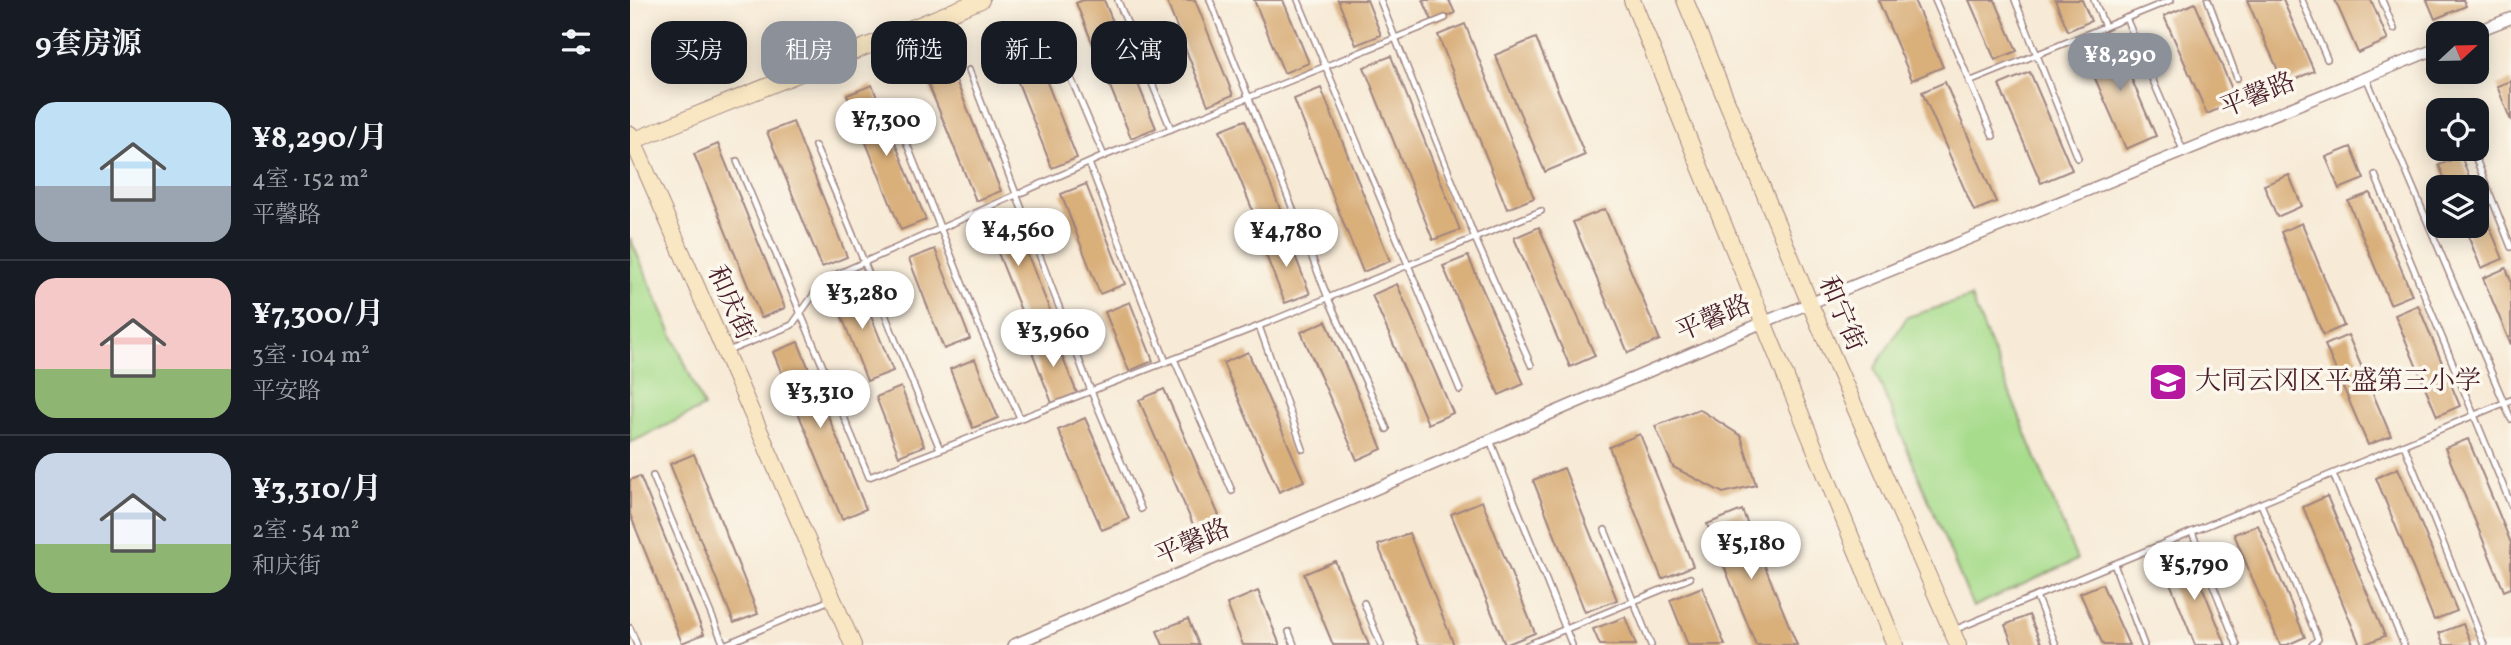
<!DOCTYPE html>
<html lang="zh">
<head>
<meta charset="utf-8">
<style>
	body { margin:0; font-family:Vollkorn,"Noto Serif SC",serif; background:#20242c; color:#f1f3f6; height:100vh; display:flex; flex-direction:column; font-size:26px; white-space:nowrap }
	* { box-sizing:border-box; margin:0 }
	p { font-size:23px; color:#9ea1a6 }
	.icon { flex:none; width:38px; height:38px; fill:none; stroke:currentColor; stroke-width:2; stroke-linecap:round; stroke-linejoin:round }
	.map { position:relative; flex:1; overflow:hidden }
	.sheet { display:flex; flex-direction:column; background:#171b24; width:630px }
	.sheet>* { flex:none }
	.top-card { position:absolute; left:21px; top:21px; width:665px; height:63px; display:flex; gap:14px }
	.needle { width:46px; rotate:68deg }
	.controls { position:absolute; left:1796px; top:21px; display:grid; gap:14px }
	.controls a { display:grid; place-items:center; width:63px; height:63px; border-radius:14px; background:#171b24; box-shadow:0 4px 18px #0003; font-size:35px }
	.price { position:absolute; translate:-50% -60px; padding:0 16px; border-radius:24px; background:#fff; color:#222; font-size:23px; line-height:46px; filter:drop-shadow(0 2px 4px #0008) }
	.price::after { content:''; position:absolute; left:50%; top:42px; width:21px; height:16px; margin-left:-10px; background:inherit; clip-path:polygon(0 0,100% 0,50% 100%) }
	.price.current { background:#8c9099; color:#fff }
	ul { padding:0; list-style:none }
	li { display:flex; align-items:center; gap:21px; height:175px; padding:0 35px }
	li+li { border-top:2px solid #363941 }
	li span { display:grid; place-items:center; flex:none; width:196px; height:140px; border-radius:21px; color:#555 }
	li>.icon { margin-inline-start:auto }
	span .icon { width:84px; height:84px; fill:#fffc; stroke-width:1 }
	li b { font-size:30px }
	h2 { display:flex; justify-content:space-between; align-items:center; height:84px; padding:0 35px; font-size:30px }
	.tag { padding:0 24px; border-radius:21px; background:#171b24; box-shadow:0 4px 18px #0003; font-size:24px; line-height:63px }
	.tag.current { background:#8c9099; color:#fff }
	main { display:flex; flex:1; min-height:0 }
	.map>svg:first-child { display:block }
</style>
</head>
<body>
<main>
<section class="sheet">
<h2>9套房源<svg class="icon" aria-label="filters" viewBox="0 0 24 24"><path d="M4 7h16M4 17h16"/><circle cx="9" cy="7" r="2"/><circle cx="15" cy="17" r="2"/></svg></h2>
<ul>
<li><span style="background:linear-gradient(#bfe0f5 60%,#9aa5b1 0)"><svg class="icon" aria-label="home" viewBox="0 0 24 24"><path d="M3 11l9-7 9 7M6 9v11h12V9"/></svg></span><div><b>¥8,290/月</b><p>4室 · 152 m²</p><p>平馨路</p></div></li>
<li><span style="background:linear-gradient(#f6c9c9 65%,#8fb573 0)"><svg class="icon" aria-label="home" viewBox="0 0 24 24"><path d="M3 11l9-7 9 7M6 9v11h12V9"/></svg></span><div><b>¥7,300/月</b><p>3室 · 104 m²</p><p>平安路</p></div></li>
<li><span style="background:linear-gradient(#c9d6e8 65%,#8fb573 0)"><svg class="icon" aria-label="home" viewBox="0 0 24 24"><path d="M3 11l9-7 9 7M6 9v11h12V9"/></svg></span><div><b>¥3,310/月</b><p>2室 · 54 m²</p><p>和庆街</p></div></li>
</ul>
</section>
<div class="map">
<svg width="1881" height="645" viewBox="0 0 1881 645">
	<rect width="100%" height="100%" fill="#fbf7ec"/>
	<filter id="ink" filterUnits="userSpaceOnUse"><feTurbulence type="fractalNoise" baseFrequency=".0143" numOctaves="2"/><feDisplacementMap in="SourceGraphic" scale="14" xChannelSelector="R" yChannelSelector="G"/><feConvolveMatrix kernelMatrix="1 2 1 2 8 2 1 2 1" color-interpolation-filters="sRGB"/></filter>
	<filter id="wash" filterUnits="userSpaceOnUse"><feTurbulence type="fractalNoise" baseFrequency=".00686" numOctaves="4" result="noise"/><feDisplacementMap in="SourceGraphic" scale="28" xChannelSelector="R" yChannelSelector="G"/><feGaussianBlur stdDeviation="1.57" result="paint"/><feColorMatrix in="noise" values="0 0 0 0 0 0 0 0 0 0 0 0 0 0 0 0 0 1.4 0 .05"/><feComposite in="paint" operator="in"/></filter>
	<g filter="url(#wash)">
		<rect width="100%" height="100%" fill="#f7ead6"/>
		<g fill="#a7dc8c" stroke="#787e5c" stroke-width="2">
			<path d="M 0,238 L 74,407 L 0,443 Z"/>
			<path d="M 1341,297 L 1447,560 L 1343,607 L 1244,369 L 1277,317 Z"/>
		</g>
		<g id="blocks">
			<g fill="#d9af7a">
				<path d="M 453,0 L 474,0 L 526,128 L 501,138 L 446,3 Z"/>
				<path d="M 536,0 L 565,0 L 603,95 L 578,105 Z"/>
				<path d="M 624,0 L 653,0 L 679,63 L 654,73 Z"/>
				<path d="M 708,0 L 737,0 L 751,35 L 726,45 Z"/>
				<path d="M 793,0 L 819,0 L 825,13 L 803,23 Z"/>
				<path d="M 1248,0 L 1284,0 L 1313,67 L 1282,80 Z"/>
				<path d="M 1339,0 L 1365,0 L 1387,51 L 1365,60 Z"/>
				<path d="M 1425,0 L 1452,0 L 1461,21 L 1438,31 Z"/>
				<path d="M 1617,0 L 1653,0 L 1684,71 L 1654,84 Z"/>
				<path d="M 1705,0 L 1741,0 L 1758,40 L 1728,53 Z"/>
				<path d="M 1797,0 L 1833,0 L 1836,6 L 1805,19 Z"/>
				<path d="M 1565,3 L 1607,101 L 1577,114 L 1534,16 Z"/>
				<path d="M 393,22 L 447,158 L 422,168 L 368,32 Z"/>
				<path d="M 835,24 L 904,198 L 877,209 L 808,35 Z"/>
				<path d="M 906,38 L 955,155 L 915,172 L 865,55 Z"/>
				<path d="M 1484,38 L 1526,136 L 1496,149 L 1453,51 Z"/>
				<path d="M 316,56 L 371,191 L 346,201 L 291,66 Z"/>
				<path d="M 761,56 L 830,230 L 803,240 L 734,67 Z"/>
				<path d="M 1400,72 L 1442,170 L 1411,183 L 1369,85 Z"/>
				<path d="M 1881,81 L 1881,121 L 1867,86 Z"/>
				<path d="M 1315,82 L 1366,202 L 1344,211 L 1292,92 Z"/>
				<path d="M 242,85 L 296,220 L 271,230 L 217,95 Z"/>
				<path d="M 691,88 L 760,261 L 733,272 L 664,99 Z"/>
				<path d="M 1836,101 L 1840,110 L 1813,110 Z"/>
				<path d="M 615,120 L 655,221 L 631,231 L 590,130 Z"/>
				<path d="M 163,122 L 217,257 L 192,267 L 137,132 Z"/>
				<path d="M 88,144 L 155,308 L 131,318 L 64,154 Z"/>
				<path d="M 1721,147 L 1734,179 L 1709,189 L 1696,157 Z"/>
				<path d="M 1831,156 L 1843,187 L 1818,187 L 1809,165 Z"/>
				<path d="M 1659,175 L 1672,206 L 1647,217 L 1634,185 Z"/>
				<path d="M 456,184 L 495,284 L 470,294 L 431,194 Z"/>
				<path d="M 1740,193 L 1782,295 L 1760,304 L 1718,201 Z"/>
				<path d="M 1846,194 L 1873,259 L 1851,268 L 1834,226 L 1846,226 Z"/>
				<path d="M 975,209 L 1030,340 L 998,353 L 943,222 Z"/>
				<path d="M 381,213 L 421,313 L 396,323 L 356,223 Z"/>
				<path d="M 1672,223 L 1714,326 L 1693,335 L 1651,232 Z"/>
				<path d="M 909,227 L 965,356 L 940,367 L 884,238 Z"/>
				<path d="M 657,235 L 680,294 L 655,303 L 632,245 Z"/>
				<path d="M 305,249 L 340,339 L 314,349 L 279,259 Z"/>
				<path d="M 838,256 L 894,384 L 869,395 L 813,266 Z"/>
				<path d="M 1876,268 L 1881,281 L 1881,345 L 1853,278 Z"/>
				<path d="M 227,281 L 263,371 L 237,381 L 202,291 Z"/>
				<path d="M 767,284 L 823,413 L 798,424 L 742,295 Z"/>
				<path d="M 500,302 L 523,361 L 499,371 L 475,312 Z"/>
				<path d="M 1788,305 L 1830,406 L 1807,416 L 1765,315 Z"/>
				<path d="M 696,321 L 752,449 L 727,460 L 671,332 Z"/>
				<path d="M 423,334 L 447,393 L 422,403 L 399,344 Z"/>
				<path d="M 1718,335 L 1761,436 L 1738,445 L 1695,345 Z"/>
				<path d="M 168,342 L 236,509 L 212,519 L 143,352 Z"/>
				<path d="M 618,352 L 674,481 L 649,492 L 593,363 Z"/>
				<path d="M 345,359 L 368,418 L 343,428 L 320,369 Z"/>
				<path d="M 271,387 L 294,446 L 269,456 L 246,397 Z"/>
				<path d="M 534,389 L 590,518 L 565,529 L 509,400 Z"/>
				<path d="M 1069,409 L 1111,436 L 1126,485 L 1093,493 L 1043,467 L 1025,426 Z"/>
				<path d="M 455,418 L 499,519 L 472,530 L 428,430 Z"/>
				<path d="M 1010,434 L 1063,566 L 1032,579 L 979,447 Z"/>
				<path d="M 1838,439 L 1881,543 L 1881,588 L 1874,591 L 1815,448 Z"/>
				<path d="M 64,454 L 128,614 L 104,623 L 40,464 Z"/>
				<path d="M 934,468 L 987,600 L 955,612 L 903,480 Z"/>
				<path d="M 1768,468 L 1827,611 L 1804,620 L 1746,478 Z"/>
				<path d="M 10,476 L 74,634 L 52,643 L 0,514 L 0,480 Z"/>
				<path d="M 1697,496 L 1755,636 L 1733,645 L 1730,645 L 1673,507 Z"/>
				<path d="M 852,501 L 905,633 L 875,645 L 821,514 Z"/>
				<path d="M 1112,510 L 1167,645 L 1126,645 L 1077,524 Z"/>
				<path d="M 1628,525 L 1675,637 L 1657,645 L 1650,645 L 1604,534 Z"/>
				<path d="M 779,533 L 824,645 L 788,645 L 748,545 Z"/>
				<path d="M 1559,554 L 1596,645 L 1565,645 L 1533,565 Z"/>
				<path d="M 705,561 L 739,645 L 703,645 L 674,574 Z"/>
				<path d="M 1472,584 L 1499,645 L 1473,645 L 1450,593 Z"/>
				<path d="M 1072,587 L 1095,645 L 1058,645 L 1040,600 Z"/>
				<path d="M 628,591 L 650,645 L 613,645 L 597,604 Z"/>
				<path d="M 1399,615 L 1412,645 L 1383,645 L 1375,625 Z"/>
				<path d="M 995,617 L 1006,645 L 970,645 L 963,629 Z"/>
				<path d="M 558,619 L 569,645 L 533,645 L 527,631 Z"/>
				<path d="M 1833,624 L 1842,645 L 1814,645 L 1809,633 Z"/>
			</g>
		</g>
	</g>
	<g filter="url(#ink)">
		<use href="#blocks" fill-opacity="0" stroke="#a08480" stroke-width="2"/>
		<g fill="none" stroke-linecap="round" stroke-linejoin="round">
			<g stroke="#a08480" stroke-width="8">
				<g id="lane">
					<path d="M 580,0 L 698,298 L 757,429"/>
					<path d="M 668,0 L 830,390"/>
					<path d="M 750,0 L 845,238 L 901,365"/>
					<path d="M 1305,0 L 1363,136"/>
					<path d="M 1385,0 L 1448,158"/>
					<path d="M 1464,0 L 1475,27"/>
					<path d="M 1578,0 L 1607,78"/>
					<path d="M 1672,0 L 1697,59"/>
					<path d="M 1752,0 L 1764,29"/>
					<path d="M 488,1 L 541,129"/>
					<path d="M 1496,18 L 1553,150"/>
					<path d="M 420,29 L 474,156"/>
					<path d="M 339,70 L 461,391 L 511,509"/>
					<path d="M 1736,77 L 1881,419"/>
					<path d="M 1339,82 L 1541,0"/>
					<path d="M 263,109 L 350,328 L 390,418"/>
					<path d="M 185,146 C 230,246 267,348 310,449"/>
					<path d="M 1842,149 L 1881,247"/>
					<path d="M 107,161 L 239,477 L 629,326 L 911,211"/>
					<path d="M 459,163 L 536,362"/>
					<path d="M 1745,175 L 1881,505"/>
					<path d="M 629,326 L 673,449"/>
					<path d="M 98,351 L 162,325 L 194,280 L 474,156 L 815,18"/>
					<path d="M 544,359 L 602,491"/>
					<path d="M 860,440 L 942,645"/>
					<path d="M 1774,445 L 1854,645"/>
					<path d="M 1703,474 L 1774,645"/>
					<path d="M 23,476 L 94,645 L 200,600"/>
					<path d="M 1631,504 L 1688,639 L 1682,645"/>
					<path d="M 975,530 L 1021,645"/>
					<path d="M 1562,532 L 1607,645"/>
					<path d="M 1484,564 L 1514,645"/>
					<path d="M 1406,596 L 1426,645"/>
					<path d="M 734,603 L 751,645"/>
					<path d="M 0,628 L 7,645"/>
					<path d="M 1324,630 L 1881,400"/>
					<path d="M 659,632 L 664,645"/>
					<path d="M 897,645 L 1060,578"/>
				</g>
			</g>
			<g stroke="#a08480" stroke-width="13">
				<g id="street">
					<path d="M 1843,33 L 1881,18"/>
					<path d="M 383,645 L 1134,322 L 1808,48"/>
				</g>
			</g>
			<g stroke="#a08480" stroke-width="18">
				<g id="secondary">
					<path d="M 1002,0 L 1265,645"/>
					<path d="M 1055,0 L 1180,304 L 1328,645"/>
					<path d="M 0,134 L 223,645"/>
					<path d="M 0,142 L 351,0"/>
				</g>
			</g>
			<use href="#lane" stroke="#fff" stroke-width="5"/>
			<use href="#street" stroke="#fff" stroke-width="10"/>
			<use href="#secondary" stroke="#f9e7c3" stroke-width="16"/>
		</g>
	</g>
	<defs>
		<g id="school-square" transform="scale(2.0125)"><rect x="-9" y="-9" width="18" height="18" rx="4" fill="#b5179e" stroke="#fbf7ec"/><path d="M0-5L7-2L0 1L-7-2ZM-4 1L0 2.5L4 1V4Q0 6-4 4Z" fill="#fff"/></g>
	</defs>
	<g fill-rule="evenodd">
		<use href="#school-square" x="1538" y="382"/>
	</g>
	<g text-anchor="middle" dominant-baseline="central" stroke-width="7" stroke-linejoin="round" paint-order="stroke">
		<g font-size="26" fill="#4a1f2b" stroke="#fbf7ec">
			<text transform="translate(1628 96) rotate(-22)">平馨路</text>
			<text transform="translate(100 303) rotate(66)">和庆街</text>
			<text transform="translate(1211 314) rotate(67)">和宁街</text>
			<text transform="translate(1084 319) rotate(-23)">平馨路</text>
			<text transform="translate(563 543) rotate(-23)">平馨路</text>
		</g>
		<g font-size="26" fill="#4a1f2b" stroke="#fbf7ec" text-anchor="start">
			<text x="1565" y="382">大同云冈区平盛第三小学</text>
		</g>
	</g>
</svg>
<div class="controls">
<a><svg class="needle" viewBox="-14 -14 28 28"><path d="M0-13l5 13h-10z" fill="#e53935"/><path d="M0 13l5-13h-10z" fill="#9ea1a6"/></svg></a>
<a><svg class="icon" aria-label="locate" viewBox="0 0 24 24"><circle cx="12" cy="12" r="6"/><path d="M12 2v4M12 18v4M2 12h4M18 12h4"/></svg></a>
<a><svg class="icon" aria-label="layers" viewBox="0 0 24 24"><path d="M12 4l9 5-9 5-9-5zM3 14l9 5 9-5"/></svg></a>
</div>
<b class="price current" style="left:1490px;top:93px">¥8,290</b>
<b class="price" style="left:256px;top:158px">¥7,300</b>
<b class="price" style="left:388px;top:268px">¥4,560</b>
<b class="price" style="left:656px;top:269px">¥4,780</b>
<b class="price" style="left:232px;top:331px">¥3,280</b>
<b class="price" style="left:423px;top:369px">¥3,960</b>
<b class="price" style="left:190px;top:430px">¥3,310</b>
<b class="price" style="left:1121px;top:581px">¥5,180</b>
<b class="price" style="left:1564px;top:602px">¥5,790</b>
<div class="top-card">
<a class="tag">买房</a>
<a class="tag current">租房</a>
<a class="tag">筛选</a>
<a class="tag">新上</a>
<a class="tag">公寓</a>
</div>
</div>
</main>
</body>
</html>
